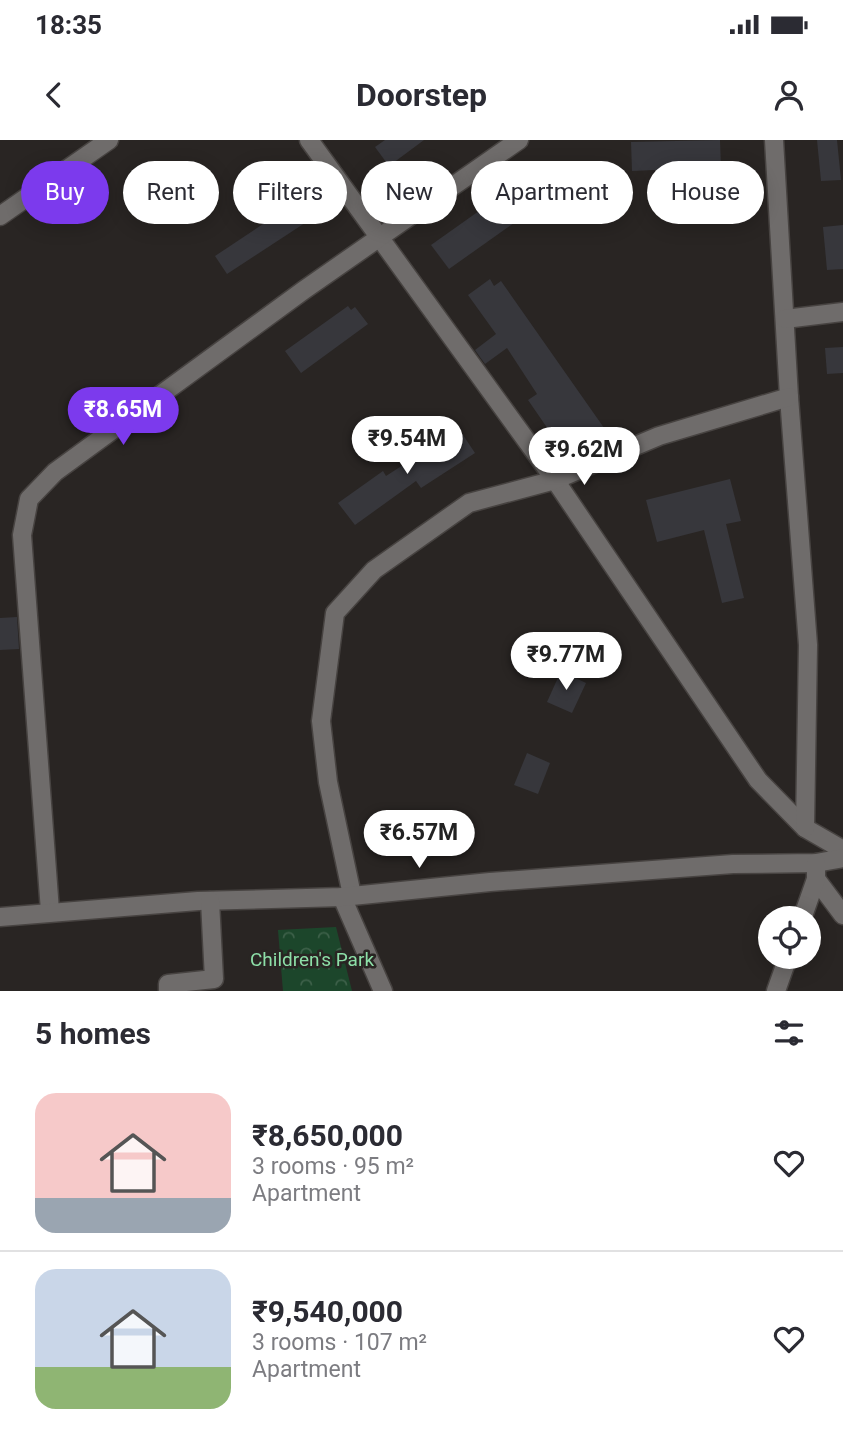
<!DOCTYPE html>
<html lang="en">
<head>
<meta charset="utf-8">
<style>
	body { margin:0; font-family:Roboto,sans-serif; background:#f2f2f3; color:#2b2b33; height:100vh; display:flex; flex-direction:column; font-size:26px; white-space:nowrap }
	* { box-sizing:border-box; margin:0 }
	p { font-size:23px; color:#7c7c81 }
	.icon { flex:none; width:38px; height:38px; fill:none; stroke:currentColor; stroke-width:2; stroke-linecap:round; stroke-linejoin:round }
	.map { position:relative; height:851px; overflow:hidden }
	.side { display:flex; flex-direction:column; background:#fff; flex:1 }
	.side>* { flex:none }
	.guide { position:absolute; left:21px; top:21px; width:802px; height:63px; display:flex; gap:14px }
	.buttons { position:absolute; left:758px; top:766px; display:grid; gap:14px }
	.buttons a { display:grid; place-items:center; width:63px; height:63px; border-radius:50%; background:#fff; box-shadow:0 4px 18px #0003; font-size:35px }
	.price { position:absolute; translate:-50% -60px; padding:0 16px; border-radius:24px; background:#fff; color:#222; font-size:23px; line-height:46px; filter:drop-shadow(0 2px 4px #0008) }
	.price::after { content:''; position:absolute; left:50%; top:42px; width:21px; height:16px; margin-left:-10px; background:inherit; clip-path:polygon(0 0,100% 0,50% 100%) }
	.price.on { background:#7c3aed; color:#fff }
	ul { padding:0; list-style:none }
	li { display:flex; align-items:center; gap:21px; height:175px; padding:0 35px }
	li+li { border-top:2px solid #e1e1e2 }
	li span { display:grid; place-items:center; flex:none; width:196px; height:140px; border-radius:21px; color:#555 }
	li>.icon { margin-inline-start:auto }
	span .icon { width:84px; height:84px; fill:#fffc; stroke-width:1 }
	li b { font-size:30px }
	h2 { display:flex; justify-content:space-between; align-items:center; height:84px; padding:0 35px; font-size:30px }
	.tag { padding:0 24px; border-radius:32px; background:#fff; box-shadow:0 4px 18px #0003; font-size:24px; line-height:63px }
	.tag.on { background:#7c3aed; color:#fff }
	.status { display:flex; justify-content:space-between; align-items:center; height:49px; padding:0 35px; background:#fff; direction:ltr }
	.status svg { height:19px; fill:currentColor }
	header { display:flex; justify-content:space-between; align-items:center; height:91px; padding:0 35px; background:#fff; font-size:32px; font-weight:700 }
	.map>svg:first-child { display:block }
</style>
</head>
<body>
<div class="status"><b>18:35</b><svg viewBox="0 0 49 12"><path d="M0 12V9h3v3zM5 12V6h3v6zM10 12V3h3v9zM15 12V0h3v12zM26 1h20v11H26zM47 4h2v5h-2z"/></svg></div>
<header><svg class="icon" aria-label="back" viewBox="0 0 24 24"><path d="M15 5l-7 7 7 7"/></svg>Doorstep<svg class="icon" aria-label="person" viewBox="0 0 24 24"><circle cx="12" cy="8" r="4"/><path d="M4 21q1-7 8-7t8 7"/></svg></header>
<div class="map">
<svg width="843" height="851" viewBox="0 0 843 851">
	<defs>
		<pattern id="park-crowns" width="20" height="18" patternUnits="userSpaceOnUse" patternTransform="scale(1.75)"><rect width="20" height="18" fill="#1c462b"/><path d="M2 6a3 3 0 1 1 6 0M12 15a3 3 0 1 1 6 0" fill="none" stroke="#3d6049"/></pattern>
	</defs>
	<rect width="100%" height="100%" fill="#292523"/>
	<path fill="url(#park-crowns)" d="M 336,787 L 352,851 L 283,851 L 278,790 Z"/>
	<g fill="#37373c">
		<path d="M 385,0 L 424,0 L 389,26 L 375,7 Z"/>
		<path d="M 720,0 L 721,27 L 632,31 L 631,2 Z"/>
		<path d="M 817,0 L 837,0 L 841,40 L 821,41 Z"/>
		<path d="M 510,49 L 528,73 L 449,129 L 431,105 Z"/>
		<path d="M 296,62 L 308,81 L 227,134 L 215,116 Z"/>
		<path d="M 843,85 L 843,129 L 827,130 L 823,87 Z"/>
		<path d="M 490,139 L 494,146 L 501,141 L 609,295 L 570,321 L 528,260 L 537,254 L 507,208 L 485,224 L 475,210 L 496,194 L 468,155 Z"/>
		<path d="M 348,166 L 351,170 L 355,167 L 368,184 L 301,233 L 285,211 Z"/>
		<path d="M 843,207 L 843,233 L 827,234 L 825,208 Z"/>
		<path d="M 459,289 L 475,313 L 421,348 L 416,341 L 355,385 L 338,363 L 383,331 L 386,336 Z"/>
		<path d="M 730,339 L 741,381 L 726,384 L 744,458 L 722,463 L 704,390 L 657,402 L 646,360 Z"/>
		<path d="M 17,477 L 19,509 L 0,510 L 0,478 Z"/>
		<path d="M 561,531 L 586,543 L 572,573 L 547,562 Z"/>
		<path d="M 527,613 L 550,623 L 538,654 L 514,645 Z"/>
		<circle cx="423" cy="700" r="18"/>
	</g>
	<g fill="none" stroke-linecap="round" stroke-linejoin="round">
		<g stroke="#474341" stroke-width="21">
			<g id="minor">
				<path d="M 309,0 L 555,340 L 758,640 L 805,688 L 843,710"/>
				<path d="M 774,0 L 789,257 L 808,505 L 805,688"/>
				<path d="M 0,76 L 109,0"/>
				<path d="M 785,179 L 843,172"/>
				<path d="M 816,739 L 843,775"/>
				<path d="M 352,755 L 328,642 L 321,581 L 335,473 L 374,430 L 469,363 L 555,340 L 659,296 L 789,257"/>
				<path d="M 342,757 L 383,851"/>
				<path d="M 50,771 L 22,395 L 29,359 L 55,332 L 304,150 L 519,0"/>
				<path d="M 0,777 L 198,761 L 342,757 L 490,742 L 733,724 L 816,723 L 843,718"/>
				<path d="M 802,779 L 816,739 L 816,723"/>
				<path d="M 168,851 L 168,844 L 214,839 L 210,761"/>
				<path d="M 776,851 L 788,817"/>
			</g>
		</g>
		<use href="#minor" stroke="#6f6c6b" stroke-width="18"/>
	</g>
	<g text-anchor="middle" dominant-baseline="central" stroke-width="5" stroke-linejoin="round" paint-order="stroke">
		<g font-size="19" fill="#8ddfa8" stroke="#292523">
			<text x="312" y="819">Children's Park</text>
		</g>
	</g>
</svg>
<div class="buttons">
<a><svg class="icon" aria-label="locate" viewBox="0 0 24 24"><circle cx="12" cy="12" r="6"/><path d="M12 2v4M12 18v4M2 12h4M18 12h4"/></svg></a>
</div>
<b class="price on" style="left:123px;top:307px">₹8.65M</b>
<b class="price" style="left:407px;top:336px">₹9.54M</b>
<b class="price" style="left:584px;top:347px">₹9.62M</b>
<b class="price" style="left:566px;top:552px">₹9.77M</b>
<b class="price" style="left:419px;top:730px">₹6.57M</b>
<div class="guide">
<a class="tag on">Buy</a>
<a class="tag">Rent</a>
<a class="tag">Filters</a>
<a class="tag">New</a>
<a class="tag">Apartment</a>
<a class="tag">House</a>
</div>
</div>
<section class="side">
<h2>5 homes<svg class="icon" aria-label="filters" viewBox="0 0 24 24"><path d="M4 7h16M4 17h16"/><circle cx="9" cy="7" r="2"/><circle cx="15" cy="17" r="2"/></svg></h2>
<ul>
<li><span style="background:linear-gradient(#f6c9c9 75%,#9aa5b1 0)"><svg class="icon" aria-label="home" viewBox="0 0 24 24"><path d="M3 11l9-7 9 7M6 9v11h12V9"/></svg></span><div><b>₹8,650,000</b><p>3 rooms · 95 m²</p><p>Apartment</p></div><svg class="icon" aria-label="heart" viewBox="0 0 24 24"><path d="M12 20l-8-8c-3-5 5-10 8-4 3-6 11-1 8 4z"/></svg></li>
<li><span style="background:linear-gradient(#c9d6e8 70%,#8fb573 0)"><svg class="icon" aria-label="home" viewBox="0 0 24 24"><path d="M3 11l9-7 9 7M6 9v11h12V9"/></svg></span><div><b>₹9,540,000</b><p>3 rooms · 107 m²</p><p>Apartment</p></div><svg class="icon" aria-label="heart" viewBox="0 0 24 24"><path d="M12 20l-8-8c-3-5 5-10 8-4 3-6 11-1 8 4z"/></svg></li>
</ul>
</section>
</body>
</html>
